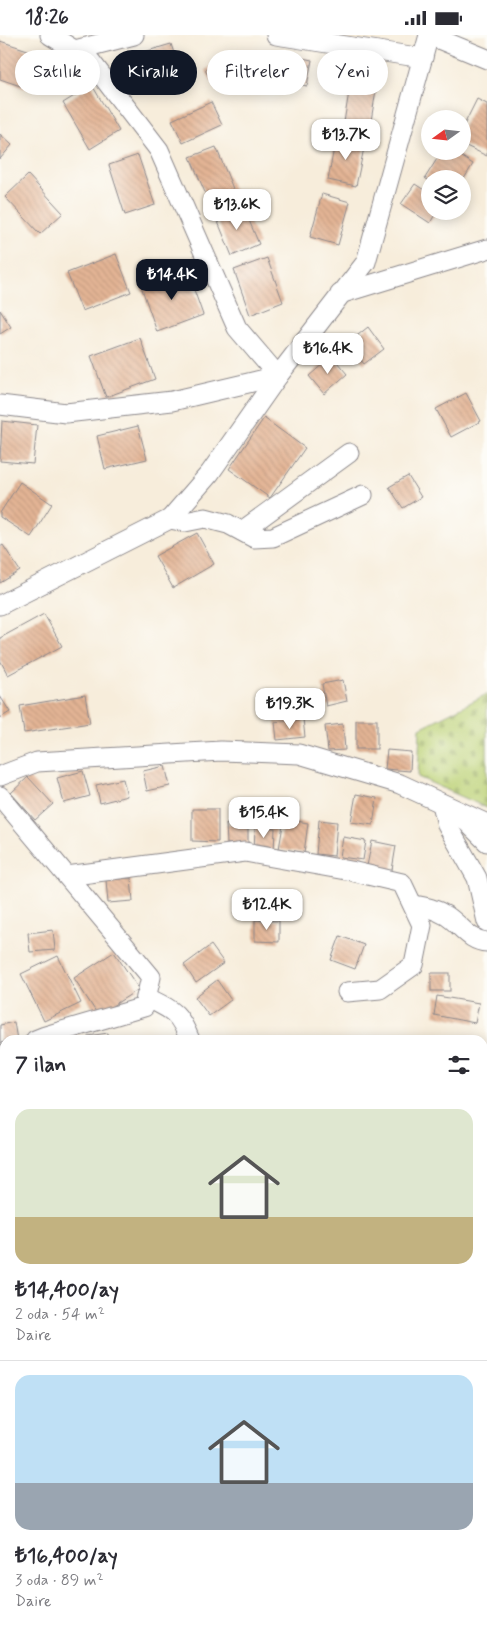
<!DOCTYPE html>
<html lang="tr">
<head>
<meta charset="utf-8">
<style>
	body { margin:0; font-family:Mynerve,sans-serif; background:#f2f2f3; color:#2b2b33; height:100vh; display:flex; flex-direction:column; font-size:19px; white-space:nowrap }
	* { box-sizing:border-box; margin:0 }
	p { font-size:16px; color:#7c7c81 }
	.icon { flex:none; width:28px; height:28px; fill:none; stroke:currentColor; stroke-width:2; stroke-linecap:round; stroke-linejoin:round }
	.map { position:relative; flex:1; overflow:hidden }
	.sheet { position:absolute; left:0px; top:1000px; width:488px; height:601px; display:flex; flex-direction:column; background:#fff; border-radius:15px 15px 0 0; box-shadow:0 2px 12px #0003 }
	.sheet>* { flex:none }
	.guide { position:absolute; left:15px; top:15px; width:458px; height:45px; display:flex; gap:10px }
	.needle { width:32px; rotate:255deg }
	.buttons { position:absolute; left:421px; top:75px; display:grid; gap:10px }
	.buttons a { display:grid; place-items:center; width:50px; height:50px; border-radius:50%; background:#fff; box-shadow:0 2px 12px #0003; font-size:25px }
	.price { position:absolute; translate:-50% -42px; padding:0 11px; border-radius:10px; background:#fff; color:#222; font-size:16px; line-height:32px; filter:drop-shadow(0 1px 2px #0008) }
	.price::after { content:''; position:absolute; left:50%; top:30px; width:15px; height:11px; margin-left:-8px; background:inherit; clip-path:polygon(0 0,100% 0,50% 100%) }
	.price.active { background:#111827; color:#fff }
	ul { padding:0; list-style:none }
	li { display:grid; align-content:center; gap:10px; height:265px; padding:0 15px }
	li+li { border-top:1px solid #e1e1e2 }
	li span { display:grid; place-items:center; height:155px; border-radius:15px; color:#555 }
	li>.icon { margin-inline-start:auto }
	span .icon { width:90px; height:90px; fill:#fffc; stroke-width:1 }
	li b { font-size:21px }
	h2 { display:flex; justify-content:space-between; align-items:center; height:60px; padding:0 15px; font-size:21px }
	.tag { padding:0 18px; border-radius:22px; background:#fff; box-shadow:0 2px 12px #0003; font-size:18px; line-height:45px }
	.tag.active { background:#111827; color:#fff }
	.status { display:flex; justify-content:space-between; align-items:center; height:35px; padding:0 25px; background:#fff; direction:ltr }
	.status svg { height:14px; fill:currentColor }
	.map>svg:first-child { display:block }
</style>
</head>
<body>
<div class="status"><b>18:26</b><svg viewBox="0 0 49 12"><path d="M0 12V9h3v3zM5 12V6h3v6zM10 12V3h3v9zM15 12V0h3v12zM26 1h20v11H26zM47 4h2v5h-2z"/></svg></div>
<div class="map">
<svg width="487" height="1601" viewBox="0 0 487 1601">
	<defs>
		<pattern id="cemetery-stones" width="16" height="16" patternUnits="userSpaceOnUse" patternTransform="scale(1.25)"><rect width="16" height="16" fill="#bbd175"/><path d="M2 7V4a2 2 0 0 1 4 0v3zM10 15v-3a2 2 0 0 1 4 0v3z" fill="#a0b366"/></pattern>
		<pattern id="building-back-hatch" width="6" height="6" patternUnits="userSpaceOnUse" patternTransform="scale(1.25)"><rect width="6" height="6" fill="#e3b494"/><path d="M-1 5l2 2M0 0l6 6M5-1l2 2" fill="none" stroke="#c29a80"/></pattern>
	</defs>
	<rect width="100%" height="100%" fill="#fdfcf7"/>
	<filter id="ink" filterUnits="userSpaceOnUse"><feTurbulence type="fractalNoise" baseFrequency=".02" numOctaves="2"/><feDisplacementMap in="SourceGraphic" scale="10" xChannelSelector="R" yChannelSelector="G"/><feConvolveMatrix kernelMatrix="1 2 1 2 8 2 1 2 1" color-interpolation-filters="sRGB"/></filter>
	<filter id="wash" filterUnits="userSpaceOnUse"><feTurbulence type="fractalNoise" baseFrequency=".0096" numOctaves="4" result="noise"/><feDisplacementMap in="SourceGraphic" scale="20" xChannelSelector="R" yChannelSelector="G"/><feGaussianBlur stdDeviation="1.12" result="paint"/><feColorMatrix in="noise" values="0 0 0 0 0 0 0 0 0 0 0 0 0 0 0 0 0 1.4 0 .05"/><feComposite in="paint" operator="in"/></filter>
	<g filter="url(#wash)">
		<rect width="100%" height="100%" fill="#f7eddb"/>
		<path fill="url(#cemetery-stones)" stroke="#6e7a58" d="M 487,659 L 487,773 L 418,742 L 420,693 Z"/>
		<g id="blocks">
			<g fill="url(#building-back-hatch)">
				<path d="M 0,6 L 46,21 L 35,56 L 0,44 Z"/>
				<path d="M 171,9 L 181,40 L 143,51 L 134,20 Z"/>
				<path d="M 268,16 L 312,25 L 307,51 L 263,42 Z"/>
				<path d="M 232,20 L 242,38 L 215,53 L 205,35 Z"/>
				<path d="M 351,45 L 377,49 L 370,92 L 344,87 Z"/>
				<path d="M 92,50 L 119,96 L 90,114 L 63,68 Z"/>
				<path d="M 477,64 L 487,69 L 487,121 L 462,109 L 462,94 Z"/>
				<path d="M 211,67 L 222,90 L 183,108 L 172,85 Z"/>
				<path d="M 0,99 L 12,110 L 0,124 Z"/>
				<path d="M 336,102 L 365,108 L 356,151 L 328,145 Z"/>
				<path d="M 216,112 L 234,156 L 209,167 L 190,122 Z"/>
				<path d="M 442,116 L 453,116 L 473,129 L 462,147 L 462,144 L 430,144 L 430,147 L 425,143 Z"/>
				<path d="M 138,120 L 155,170 L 125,180 L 109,130 Z"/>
				<path d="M 28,140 L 63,178 L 40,199 L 5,162 Z"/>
				<path d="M 415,149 L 430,159 L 430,176 L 437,176 L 430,188 L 401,169 Z"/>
				<path d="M 322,159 L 350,167 L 338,210 L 310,202 Z"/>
				<path d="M 243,171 L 259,209 L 232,221 L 216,182 Z"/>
				<path d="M 116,219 L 131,257 L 82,276 L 67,238 Z"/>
				<path d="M 267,223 L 283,267 L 250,280 L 234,235 Z"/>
				<path d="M 187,235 L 203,280 L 157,297 L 141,251 Z"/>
				<path d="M 0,275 L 11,292 L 0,299 Z"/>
				<path d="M 368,292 L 384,314 L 364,329 L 348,308 Z"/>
				<path d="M 140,303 L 155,344 L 106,362 L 91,321 Z"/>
				<path d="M 332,321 L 347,339 L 324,359 L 309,341 Z"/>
				<path d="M 466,358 L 481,386 L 451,402 L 436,374 Z"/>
				<path d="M 264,383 L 305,413 L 270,463 L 229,434 Z"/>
				<path d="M 2,386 L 37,390 L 33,429 L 0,426 Z"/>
				<path d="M 138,391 L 147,424 L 105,434 L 97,401 Z"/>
				<path d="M 408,441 L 421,462 L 403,473 L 389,452 Z"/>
				<path d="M 20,447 L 52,469 L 31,502 L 0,482 L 0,478 Z"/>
				<path d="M 197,498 L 214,529 L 173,553 L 155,521 Z"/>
				<path d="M 3,510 L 20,536 L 0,548 L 0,512 Z"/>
				<path d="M 44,579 L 62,611 L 8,640 L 0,625 L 0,603 Z"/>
				<path d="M 343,645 L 347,666 L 326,671 L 322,649 Z"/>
				<path d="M 85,660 L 90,688 L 24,698 L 20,671 Z"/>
				<path d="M 0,661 L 10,677 L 0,683 Z"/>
				<path d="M 303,684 L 305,702 L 277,705 L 275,687 Z"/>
				<rect x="356" y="685" width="21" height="29"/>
				<path d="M 343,689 L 345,715 L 328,716 L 325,691 Z"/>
				<path d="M 387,715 L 411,717 L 410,736 L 385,734 Z"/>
				<path d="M 165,731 L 170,751 L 147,756 L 143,736 Z"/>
				<path d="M 83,736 L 90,761 L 64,768 L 57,743 Z"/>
				<path d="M 28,742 L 53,769 L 35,785 L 11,758 Z"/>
				<path d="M 123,744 L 127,761 L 100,768 L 96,750 Z"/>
				<path d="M 356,759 L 377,763 L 373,790 L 351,787 Z"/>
				<path d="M 192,774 L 218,774 L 218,807 L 192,806 Z"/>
				<path d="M 284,784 L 308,788 L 304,818 L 279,814 Z"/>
				<path d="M 319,785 L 337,787 L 334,821 L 316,819 Z"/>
				<path d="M 248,788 L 248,808 L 227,809 L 226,789 Z"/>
				<path d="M 255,792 L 275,793 L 274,817 L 254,816 Z"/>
				<path d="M 343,802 L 366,806 L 363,825 L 340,822 Z"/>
				<path d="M 372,806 L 396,811 L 391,841 L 366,836 Z"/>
				<path d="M 131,843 L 133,866 L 108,868 L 106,845 Z"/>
				<path d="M 255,885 L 279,886 L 279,907 L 255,906 Z"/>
				<path d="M 53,895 L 55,915 L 30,917 L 28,898 Z"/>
				<path d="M 340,901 L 364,910 L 355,934 L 331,925 Z"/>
				<path d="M 211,910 L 224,928 L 196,948 L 184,930 Z"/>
				<path d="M 114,917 L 139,954 L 98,980 L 74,943 Z"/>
				<path d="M 58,921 L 81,968 L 44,986 L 21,939 Z"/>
				<rect x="431" y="938" width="19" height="18"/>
				<path d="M 217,945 L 231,965 L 209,981 L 195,962 Z"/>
				<path d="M 437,961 L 479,968 L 475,988 L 434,980 Z"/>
				<path d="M 14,987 L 17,1005 L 5,1005 L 5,1007 L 0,1008 L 0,990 Z"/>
				<path d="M 108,998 L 109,1005 L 89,1005 L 88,1001 Z"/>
				<path d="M 5,1024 L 5,1040 L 0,1040 L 0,1025 Z"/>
				<path d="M 5,1353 L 5,1376 L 0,1371 L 0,1358 Z"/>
				<path d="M 5,1441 L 5,1484 L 0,1476 L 0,1444 Z"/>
			</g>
		</g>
	</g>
	<g filter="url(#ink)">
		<use href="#blocks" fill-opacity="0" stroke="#8c888b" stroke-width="1"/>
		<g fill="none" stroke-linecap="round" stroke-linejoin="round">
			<g stroke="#8c888b" stroke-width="21">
				<g id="minor">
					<path d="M 276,0 L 423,23"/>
					<path d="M 429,0 L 487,24"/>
					<path d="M 75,15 L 134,0"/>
					<path d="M 340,259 L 487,214"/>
					<path d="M 0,370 L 66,378 L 172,366 L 278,341 L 366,227 L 429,0"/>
					<path d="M 170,484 L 185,487 L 205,483 L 228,489 L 254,503 L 273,502 L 363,460"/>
					<path d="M 242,496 L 349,418"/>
					<path d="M 0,570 L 170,484 L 210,438 L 278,341 L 237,293 L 159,115 L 89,24 L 50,0"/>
					<path d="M 0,741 L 37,727 L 221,716 L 299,719 L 400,749 L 487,789"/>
					<path d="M 0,761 L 151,942 L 144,972 L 45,1001 L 35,1005"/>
					<path d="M 442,769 L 447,790 L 477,843 L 487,887"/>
					<path d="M 463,783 L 487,807"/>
					<path d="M 67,841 L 245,817 L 351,836 L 402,848 L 422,890 L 414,930 L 380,954 L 347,957"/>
					<path d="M 413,870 C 426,872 436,874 447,881 C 462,891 469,906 487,907"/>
					<path d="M 146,962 C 174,976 178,976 190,1005"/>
					<path d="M 0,1021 L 5,1019"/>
					<path d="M 482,1086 L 487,1042"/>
					<path d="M 482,1100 L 487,1100"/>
					<path d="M 0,1167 L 5,1165"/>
					<path d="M 482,1221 L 487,1213"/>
					<path d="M 0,1409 L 5,1406"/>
				</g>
			</g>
			<use href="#minor" stroke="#fff" stroke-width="19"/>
		</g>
	</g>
</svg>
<div class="buttons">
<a><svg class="needle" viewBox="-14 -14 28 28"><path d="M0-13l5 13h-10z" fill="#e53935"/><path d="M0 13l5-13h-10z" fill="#7c7c81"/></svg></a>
<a><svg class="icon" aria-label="layers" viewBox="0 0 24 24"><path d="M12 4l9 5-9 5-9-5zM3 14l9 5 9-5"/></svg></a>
</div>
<b class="price" style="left:346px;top:126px">₺13.7K</b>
<b class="price" style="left:237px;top:196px">₺13.6K</b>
<b class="price active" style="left:172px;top:266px">₺14.4K</b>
<b class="price" style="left:328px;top:340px">₺16.4K</b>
<b class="price" style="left:290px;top:695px">₺19.3K</b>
<b class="price" style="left:264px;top:804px">₺15.4K</b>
<b class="price" style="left:267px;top:896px">₺12.4K</b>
<div class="guide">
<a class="tag">Satılık</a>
<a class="tag active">Kiralık</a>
<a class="tag">Filtreler</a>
<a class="tag">Yeni</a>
</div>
<section class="sheet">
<h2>7 ilan<svg class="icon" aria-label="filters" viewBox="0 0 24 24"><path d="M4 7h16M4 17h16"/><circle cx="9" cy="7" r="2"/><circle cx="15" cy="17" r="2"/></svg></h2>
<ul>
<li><span style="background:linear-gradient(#dfe7d0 70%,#c2b280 0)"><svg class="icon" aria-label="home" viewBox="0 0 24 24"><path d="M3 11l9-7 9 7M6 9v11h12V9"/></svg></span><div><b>₺14,400/ay</b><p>2 oda · 54 m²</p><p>Daire</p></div></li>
<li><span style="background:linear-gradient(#bfe0f5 70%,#9aa5b1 0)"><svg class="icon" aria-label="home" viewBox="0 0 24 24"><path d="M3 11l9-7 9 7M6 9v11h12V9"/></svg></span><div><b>₺16,400/ay</b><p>3 oda · 89 m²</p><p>Daire</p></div></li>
</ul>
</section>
</div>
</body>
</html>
